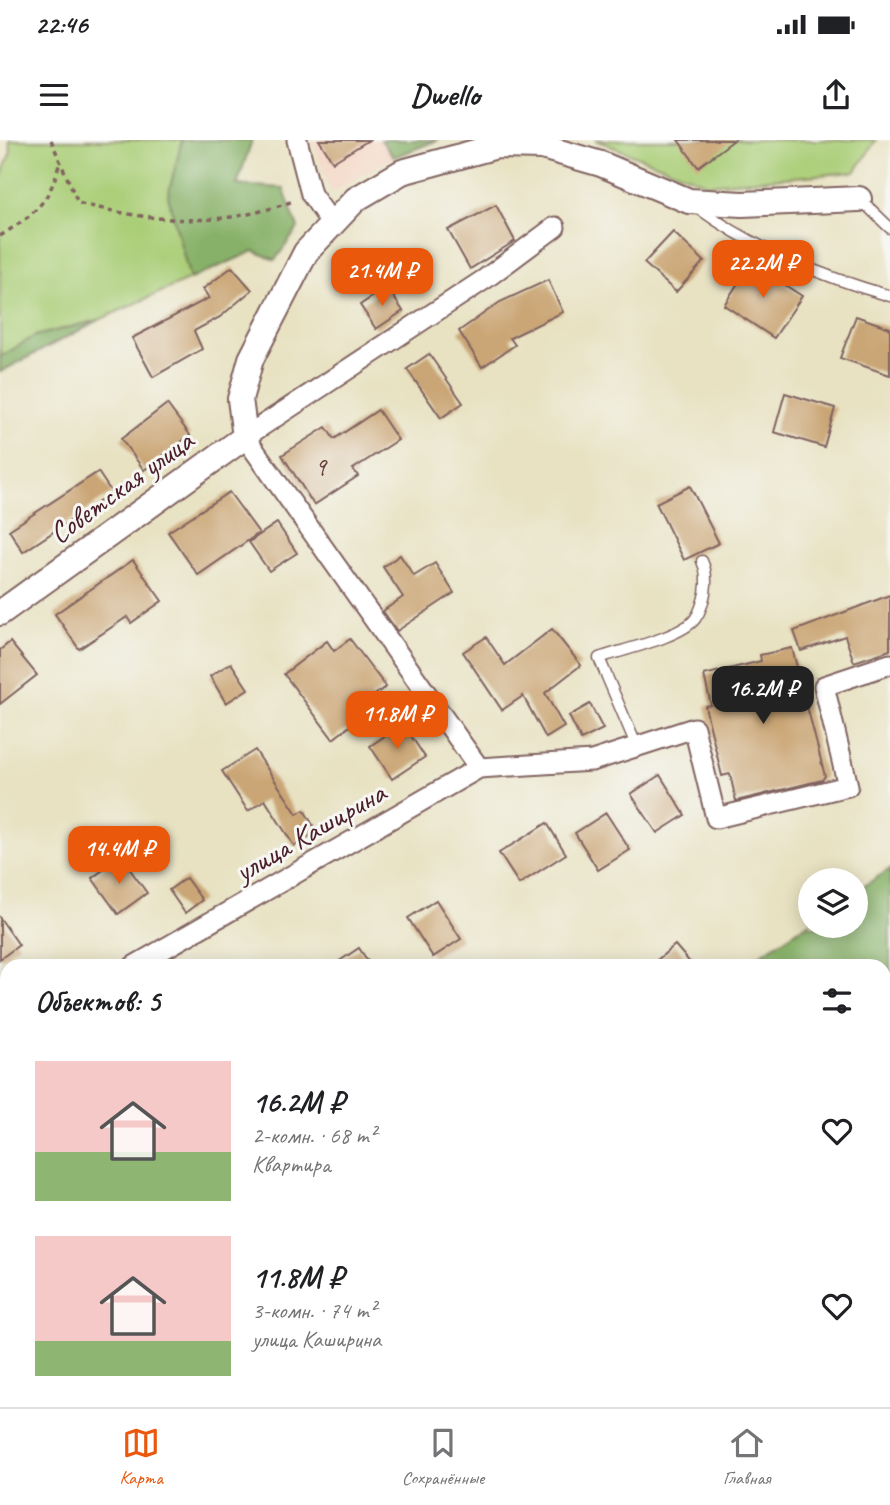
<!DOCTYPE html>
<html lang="ru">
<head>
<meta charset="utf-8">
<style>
	body { margin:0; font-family:Caveat,sans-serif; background:#f2f2f2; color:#202124; height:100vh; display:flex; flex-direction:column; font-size:26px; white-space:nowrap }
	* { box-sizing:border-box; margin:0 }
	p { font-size:23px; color:#757577 }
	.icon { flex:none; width:38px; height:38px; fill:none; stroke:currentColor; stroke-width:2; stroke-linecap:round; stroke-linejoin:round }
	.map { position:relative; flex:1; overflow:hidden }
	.drawer { position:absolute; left:0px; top:819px; width:891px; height:448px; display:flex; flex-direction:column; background:#fff; border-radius:21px 21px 0 0; box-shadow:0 4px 18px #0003 }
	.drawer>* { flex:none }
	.fabs { position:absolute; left:798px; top:728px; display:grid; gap:14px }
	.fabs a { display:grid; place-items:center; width:70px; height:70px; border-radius:50%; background:#fff; box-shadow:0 4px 18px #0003; font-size:35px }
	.price { position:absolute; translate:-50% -60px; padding:0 16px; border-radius:14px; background:#ea580c; color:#fff; font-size:23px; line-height:46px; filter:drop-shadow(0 2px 4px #0008) }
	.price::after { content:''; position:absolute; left:50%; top:42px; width:21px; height:16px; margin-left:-10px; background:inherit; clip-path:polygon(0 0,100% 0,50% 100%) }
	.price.on { background:#222; color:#fff }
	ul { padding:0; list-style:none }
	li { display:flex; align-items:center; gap:21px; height:175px; padding:0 35px }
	li span { display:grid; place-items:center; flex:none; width:196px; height:140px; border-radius:0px; color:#555 }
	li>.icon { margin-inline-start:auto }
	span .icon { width:84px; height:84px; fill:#fffc; stroke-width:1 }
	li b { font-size:30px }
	h2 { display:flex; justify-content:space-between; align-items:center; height:84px; padding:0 35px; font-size:30px }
	.status { display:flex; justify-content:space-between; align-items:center; height:49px; padding:0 35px; background:#fff; direction:ltr }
	.status svg { height:19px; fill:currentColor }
	header { display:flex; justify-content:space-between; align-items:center; height:91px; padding:0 35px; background:#fff; font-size:32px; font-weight:600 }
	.tabs { display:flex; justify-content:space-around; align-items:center; height:98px; border-top:2px solid #e0e0e0; background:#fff; font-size:19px; color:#757577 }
	.tabs a { display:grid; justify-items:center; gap:4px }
	.tabs .on { color:#ea580c }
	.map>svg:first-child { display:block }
</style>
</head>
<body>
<div class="status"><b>22:46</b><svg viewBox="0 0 49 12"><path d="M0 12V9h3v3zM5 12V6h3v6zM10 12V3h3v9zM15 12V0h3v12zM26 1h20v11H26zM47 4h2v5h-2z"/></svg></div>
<header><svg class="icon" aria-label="menu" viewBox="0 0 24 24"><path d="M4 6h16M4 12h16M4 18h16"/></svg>Dwello<svg class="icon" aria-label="share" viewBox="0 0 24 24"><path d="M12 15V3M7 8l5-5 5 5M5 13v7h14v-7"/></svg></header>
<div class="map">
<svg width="890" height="1267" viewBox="0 0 890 1267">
	<rect width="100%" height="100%" fill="#f6f6f2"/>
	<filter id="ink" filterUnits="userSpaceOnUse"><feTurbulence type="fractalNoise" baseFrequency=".0143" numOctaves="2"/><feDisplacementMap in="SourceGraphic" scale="14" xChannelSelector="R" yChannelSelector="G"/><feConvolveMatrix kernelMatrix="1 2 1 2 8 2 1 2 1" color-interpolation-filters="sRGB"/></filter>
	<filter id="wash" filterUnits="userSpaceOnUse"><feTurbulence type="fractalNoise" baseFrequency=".00686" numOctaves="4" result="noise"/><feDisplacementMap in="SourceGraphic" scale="28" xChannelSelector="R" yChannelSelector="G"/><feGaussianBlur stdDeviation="1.57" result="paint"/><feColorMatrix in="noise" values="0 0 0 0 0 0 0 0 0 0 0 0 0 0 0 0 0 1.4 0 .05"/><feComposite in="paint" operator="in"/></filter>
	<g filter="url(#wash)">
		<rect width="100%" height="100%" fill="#e8e2c2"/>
		<path fill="#f4d3c0" d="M 312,0 L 381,0 L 394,17 L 331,53 Z"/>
		<g fill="#aace77" stroke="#7a7651" stroke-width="2">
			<path d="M 9,0 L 182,0 L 168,56 L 190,139 L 99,180 L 35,196 L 0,217 L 0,40 L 11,11 Z"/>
			<path d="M 595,0 L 876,0 L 855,32 L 708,44 Z"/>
		</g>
		<g fill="#87b168" stroke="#68684a" stroke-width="2">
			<path d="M 182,0 L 252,0 L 237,45 L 283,48 L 298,88 L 275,120 L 254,111 L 190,139 L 168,56 Z"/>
			<path d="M 381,0 L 438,0 L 394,17 Z"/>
			<path d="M 99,180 L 0,232 L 0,217 L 35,196 Z"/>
			<path d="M 890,729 L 890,1267 L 0,1267 L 0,1230 L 7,1227 L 7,1260 L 884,1260 L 884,826 L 743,826 L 810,782 L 810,786 L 856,786 L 856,751 Z"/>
		</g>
		<g id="blocks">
			<g fill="#caa575">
				<path d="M 319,0 L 369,0 L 333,22 Z"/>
				<path d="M 678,0 L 734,0 L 698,27 Z"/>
				<path d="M 496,65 L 515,101 L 470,129 L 448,90 Z"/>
				<path d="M 673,92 L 704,121 L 676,152 L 644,123 Z"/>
				<path d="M 751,123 L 802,156 L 774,198 L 724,165 Z"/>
				<path d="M 232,127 L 252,150 L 220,177 L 194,191 L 202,209 L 153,237 L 132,198 L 209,158 L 203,149 Z"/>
				<path d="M 548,140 L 563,172 L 510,198 L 515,205 L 482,227 L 459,191 L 500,162 Z"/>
				<path d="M 387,147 L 403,171 L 376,189 L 360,165 Z"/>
				<path d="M 856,176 L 890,188 L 890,235 L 840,218 Z"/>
				<path d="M 429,214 L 463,263 L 441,278 L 407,229 Z"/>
				<path d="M 785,253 L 835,268 L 824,307 L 774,292 Z"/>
				<path d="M 167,264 L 190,295 L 144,330 L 121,299 Z"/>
				<path d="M 378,270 L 398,300 L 353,329 L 358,336 L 314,365 L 282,315 L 326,287 L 334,299 Z"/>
				<path d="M 98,332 L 112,353 L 23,412 L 9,390 Z"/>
				<path d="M 690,346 L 719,403 L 684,420 L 656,363 Z"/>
				<path d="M 229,352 L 259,393 L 198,435 L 168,392 Z"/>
				<path d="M 277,383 L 297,413 L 269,431 L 249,402 Z"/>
				<path d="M 400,415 L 414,436 L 435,423 L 454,453 L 397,491 L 383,471 L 403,457 L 383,427 Z"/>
				<path d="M 133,420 L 162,461 L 131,483 L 127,477 L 79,509 L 55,474 Z"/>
				<path d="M 890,455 L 890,510 L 854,522 L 845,496 L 801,511 L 794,491 Z"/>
				<path d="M 552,489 L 581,525 L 545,553 L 564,587 L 546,598 L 523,556 L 502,570 L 463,512 L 486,497 L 505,525 Z"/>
				<path d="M 350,499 L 386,547 L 370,558 L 376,566 L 333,599 L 284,534 L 327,501 L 334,511 Z"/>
				<path d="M 10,502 L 37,535 L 0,564 L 0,510 Z"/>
				<path d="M 792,508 L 825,636 L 822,640 L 736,661 L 730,634 L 722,636 L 705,566 L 711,565 L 704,535 L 761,521 L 760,515 Z"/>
				<path d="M 231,523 L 248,549 L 226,563 L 210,536 Z"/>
				<path d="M 590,564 L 603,589 L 581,600 L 569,576 Z"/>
				<path d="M 403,584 L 425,617 L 392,639 L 370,606 Z"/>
				<path d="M 255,610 L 297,674 L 304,670 L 317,692 L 294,706 L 265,660 L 248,671 L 222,631 Z"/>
				<path d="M 660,635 L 685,675 L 657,693 L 631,654 Z"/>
				<path d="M 606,673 L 630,710 L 598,730 L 575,693 Z"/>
				<path d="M 547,683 L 566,714 L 519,744 L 499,713 Z"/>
				<path d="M 121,717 L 147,753 L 118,774 L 92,738 Z"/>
				<path d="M 186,738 L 202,760 L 185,773 L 169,750 Z"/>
				<path d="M 436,760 L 461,799 L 433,817 L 408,778 Z"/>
				<path d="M 0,778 L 19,805 L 0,819 Z"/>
				<path d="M 675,805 L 693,826 L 650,826 Z"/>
				<path d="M 359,808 L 371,826 L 332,826 Z"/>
			</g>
		</g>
	</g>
	<g filter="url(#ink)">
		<use href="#blocks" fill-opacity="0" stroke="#816360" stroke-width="2"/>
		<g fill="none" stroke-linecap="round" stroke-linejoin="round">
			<g stroke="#816360" stroke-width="13">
				<g id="service">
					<path d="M 860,59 L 890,88"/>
					<path d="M 698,68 C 756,110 821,136 890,156"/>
					<path d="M 637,607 L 599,518 C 622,510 681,497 695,479 C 701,471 703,462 705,453 C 707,441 707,431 702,421"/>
				</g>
			</g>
			<g stroke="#816360" stroke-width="23">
				<g id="minor">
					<path d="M 297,0 L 311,54 L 332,84"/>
					<path d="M 479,628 L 245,297 L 485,139 L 555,87"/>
					<path d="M 134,826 L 479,628 L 592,621 L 694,588 L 716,678 L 848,646 L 824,546 L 890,524"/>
					<path d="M 0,896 L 7,892"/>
				</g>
			</g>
			<g stroke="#816360" stroke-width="28">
				<path id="tertiary" d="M 0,473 L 245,297 L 240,259 L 251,219 L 306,112 L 356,59 L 402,32 L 497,6 L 542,7 L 601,24 L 689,61 L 742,64 L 859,59"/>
			</g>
			<g stroke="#816360" stroke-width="3.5" stroke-dasharray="5 5" stroke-linecap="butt">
				<path d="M 51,0 L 78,63 C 153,82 219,89 293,61"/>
				<path d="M 0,96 C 33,75 49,64 59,25"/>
			</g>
			<use href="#service" stroke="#fff" stroke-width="10"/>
			<use href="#minor" stroke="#fff" stroke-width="19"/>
			<use href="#tertiary" stroke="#fff" stroke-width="24"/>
		</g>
	</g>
	<g text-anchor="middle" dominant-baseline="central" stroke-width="6" stroke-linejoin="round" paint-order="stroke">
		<g font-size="26" fill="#6a403e">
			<text x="320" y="326">9</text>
		</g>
		<g font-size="30" fill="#4a1f2b" stroke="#f6f6f2">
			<text transform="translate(121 347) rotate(-36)">Советская улица</text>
			<text transform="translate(310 692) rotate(-30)">улица Каширина</text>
		</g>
	</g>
</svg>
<div class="fabs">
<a><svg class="icon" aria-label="layers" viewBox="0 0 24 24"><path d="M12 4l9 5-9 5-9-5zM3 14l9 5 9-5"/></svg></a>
</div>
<b class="price" style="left:763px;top:160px">22.2M ₽</b>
<b class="price" style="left:382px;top:168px">21.4M ₽</b>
<b class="price on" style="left:763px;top:586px">16.2M ₽</b>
<b class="price" style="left:397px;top:611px">11.8M ₽</b>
<b class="price" style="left:119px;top:746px">14.4M ₽</b>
<section class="drawer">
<h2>Объектов: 5<svg class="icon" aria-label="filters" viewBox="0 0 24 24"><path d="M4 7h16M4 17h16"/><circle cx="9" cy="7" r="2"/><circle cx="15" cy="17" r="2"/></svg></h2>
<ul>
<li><span style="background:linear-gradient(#f6c9c9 65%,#8fb573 0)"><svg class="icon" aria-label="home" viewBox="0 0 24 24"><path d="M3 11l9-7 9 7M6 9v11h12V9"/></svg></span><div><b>16.2M ₽</b><p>2-комн. · 68 m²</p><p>Квартира</p></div><svg class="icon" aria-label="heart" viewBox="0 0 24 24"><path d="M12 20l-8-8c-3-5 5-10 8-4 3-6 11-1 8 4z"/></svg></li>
<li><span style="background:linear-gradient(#f6c9c9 75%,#8fb573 0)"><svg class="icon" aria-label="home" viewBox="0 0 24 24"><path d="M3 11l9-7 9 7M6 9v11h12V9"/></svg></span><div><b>11.8M ₽</b><p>3-комн. · 74 m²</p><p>улица Каширина</p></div><svg class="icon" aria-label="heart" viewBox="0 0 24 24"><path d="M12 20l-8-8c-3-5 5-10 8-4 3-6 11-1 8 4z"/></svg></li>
</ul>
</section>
</div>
<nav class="tabs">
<a class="on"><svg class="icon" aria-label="map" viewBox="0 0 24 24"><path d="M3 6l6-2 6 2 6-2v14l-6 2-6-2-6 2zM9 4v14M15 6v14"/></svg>Карта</a>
<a><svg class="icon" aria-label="saved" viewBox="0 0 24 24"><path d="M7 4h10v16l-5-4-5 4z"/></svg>Сохранённые</a>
<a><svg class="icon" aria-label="home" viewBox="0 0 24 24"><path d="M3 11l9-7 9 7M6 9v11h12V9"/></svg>Главная</a>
</nav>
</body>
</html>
